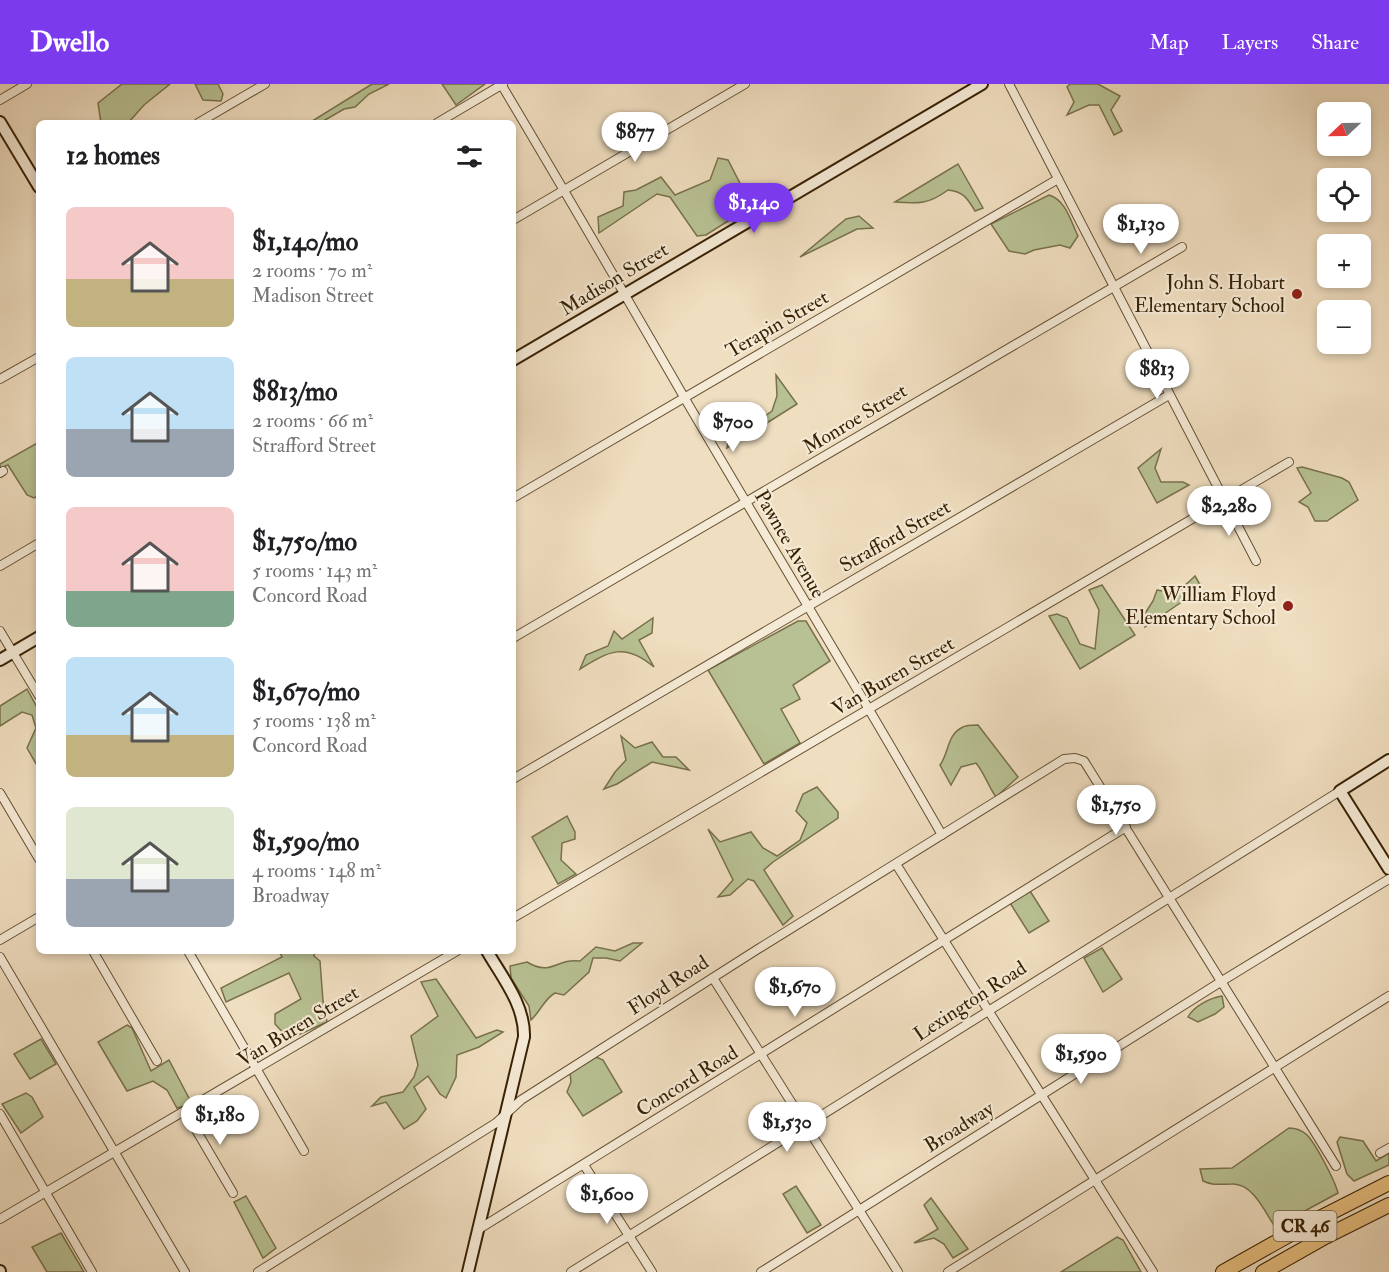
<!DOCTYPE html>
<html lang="en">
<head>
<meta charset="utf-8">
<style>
	body { margin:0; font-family:"IM FELL Double Pica",serif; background:#f2f2f2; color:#202124; height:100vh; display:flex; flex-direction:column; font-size:22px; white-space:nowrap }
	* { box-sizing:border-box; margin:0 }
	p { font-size:20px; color:#757577 }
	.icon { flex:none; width:33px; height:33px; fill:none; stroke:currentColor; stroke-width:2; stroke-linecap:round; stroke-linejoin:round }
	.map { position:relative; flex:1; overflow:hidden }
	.drawer { position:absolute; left:36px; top:36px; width:480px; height:834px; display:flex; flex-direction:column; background:#fff; border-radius:9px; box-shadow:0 3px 9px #0003 }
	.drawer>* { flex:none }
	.needle { width:39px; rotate:248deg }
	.buttons { position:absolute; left:1317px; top:18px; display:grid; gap:12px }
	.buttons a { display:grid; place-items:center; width:54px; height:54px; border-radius:9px; background:#fff; box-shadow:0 3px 9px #0003; font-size:30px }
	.price { position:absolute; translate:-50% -51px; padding:0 14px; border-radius:21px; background:#fff; color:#222; font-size:20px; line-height:39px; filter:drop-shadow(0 2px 3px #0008) }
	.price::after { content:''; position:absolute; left:50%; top:36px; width:18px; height:14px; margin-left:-9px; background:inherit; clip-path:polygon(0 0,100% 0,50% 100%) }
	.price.on { background:#7c3aed; color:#fff }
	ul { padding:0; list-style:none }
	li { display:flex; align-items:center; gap:18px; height:150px; padding:0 30px }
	li span { display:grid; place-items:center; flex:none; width:168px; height:120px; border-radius:9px; color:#555 }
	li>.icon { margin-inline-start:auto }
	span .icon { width:72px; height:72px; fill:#fffc; stroke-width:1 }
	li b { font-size:26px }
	h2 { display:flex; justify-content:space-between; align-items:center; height:72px; padding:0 30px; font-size:26px }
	header { display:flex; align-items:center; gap:36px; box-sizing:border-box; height:84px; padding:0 30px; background:#7c3aed; color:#fff }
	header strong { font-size:28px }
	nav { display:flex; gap:33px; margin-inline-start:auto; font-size:21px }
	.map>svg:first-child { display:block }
</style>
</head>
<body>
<header>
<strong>Dwello</strong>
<nav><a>Map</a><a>Layers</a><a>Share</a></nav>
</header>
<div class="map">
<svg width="1389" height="1188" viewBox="0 0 1389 1188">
	<rect width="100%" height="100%" fill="#f0dec0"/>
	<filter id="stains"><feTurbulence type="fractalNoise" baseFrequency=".00333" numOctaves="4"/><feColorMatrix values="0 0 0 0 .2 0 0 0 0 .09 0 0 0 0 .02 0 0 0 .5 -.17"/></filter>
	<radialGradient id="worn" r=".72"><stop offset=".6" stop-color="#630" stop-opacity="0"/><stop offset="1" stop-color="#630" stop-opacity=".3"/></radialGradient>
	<g fill="#b8c193" stroke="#78714b" stroke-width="1.5">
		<path d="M 122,0 L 170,0 L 144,21 L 128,39 L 101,39 L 98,19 Z"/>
		<path d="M 195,0 L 218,0 L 223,10 L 221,17 L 203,16 Z"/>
		<path d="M 372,0 L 389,0 L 369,10 L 355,23 L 344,25 L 320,39 L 309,39 Z"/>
		<path d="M 442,0 L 485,0 L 456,21 Z"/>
		<path d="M 1070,0 L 1098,0 L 1120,12 L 1111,26 L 1122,47 L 1114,51 L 1099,21 L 1089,21 L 1067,31 L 1074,18 L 1067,3 Z"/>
		<path d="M 718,74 L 728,76 L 748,115 L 747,125 L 706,151 L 697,152 L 670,113 L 657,110 L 599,149 L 598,133 L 623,122 L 624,108 L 636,106 L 661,93 L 675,111 L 710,96 Z"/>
		<path d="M 958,80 L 983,124 L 975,127 C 968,115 963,107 948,106 C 929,120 919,120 895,118 Z"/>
		<path d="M 1049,111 C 1066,116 1071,138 1078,152 L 1070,164 L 1060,161 L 1034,166 L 1025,170 L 1009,167 L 991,140 Z"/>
		<path d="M 859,132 L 873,144 L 857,145 L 800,173 L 846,135 Z"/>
		<path d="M 776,291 L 797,320 L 727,364 L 728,358 L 772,327 L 777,312 Z"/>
		<path d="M 39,358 L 39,411 L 34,414 L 27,411 L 8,381 L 0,384 L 0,380 Z"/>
		<path d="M 1161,365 L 1155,384 L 1161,398 L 1183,398 L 1189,401 L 1157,419 L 1138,384 Z"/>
		<path d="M 1302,383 L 1342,394 L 1349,398 L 1358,416 L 1327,437 L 1315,437 L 1308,423 L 1299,418 L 1311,409 L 1297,384 Z"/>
		<path d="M 1195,492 L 1202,504 L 1145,543 L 1144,531 L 1153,517 L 1157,506 C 1176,510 1182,505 1195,492 Z"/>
		<path d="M 1102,501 L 1135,551 L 1080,585 L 1049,532 L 1057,530 L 1067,534 L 1080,560 L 1095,565 L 1099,526 L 1089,506 Z"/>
		<path d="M 653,534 L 652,549 L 639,556 L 654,583 C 625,558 609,567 580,585 L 586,571 L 608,562 L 614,547 L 622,555 Z"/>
		<path d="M 798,537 L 806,537 L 830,577 L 793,601 L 800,615 L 781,625 L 800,659 L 764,680 L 708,586 Z"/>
		<path d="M 27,605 L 39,627 L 39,685 L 27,664 L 36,644 L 32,631 L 22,628 L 0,642 L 0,622 Z"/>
		<path d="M 978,641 L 1018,693 L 996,713 C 988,702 985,690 976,679 L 961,683 L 951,701 L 940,681 C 949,669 947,650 963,643 C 966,641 974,641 978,641 Z"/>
		<path d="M 621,652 L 635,664 L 652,658 L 663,673 L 676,673 L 689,686 L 652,678 L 617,700 L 604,705 L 615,688 L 626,676 Z"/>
		<path d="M 817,703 L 838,728 L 838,734 L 773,778 L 764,786 L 793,832 L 783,841 L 754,797 L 748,795 L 730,811 L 718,813 L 733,796 L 708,745 L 720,758 L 751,748 L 763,764 L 777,772 L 800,756 L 807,739 L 796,727 L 803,710 Z"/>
		<path d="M 567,732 L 575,748 L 575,755 L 562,759 L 561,776 L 576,790 L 558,800 L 532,753 Z"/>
		<path d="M 1030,807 L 1049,837 L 1029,849 L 1010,819 Z"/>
		<path d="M 633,859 L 642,859 L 620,877 L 606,874 L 593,874 L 589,888 L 564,911 L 555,909 C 544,915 540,928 531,936 L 529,922 L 511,894 L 510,882 L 527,878 C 552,893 555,874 580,877 L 596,863 L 615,867 Z"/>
		<path d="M 1102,864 L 1122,895 L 1103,908 L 1084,874 Z"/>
		<path d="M 279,867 L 315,867 L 314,872 L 320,877 L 323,917 L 327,938 L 289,955 L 275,940 L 275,930 L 301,915 L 289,889 L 226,918 L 221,904 L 282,873 Z"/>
		<path d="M 436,895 L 476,954 L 497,946 L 503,948 L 479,963 L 457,971 L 456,993 L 446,1014 L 440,1010 L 428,992 L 414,1003 L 426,1025 L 417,1037 L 404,1045 L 386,1018 L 372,1022 L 381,1013 L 403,1008 L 414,993 L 418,981 L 411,952 L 438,932 L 421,898 Z"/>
		<path d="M 1222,912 L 1224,923 L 1215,930 L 1198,938 L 1188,933 C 1194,922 1210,914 1222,912 Z"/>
		<path d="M 127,941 L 132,944 L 151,987 L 169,976 L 192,1020 L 177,1024 L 167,1006 L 153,997 L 127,1007 L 98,958 Z"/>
		<path d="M 41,955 L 56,980 L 30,995 L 14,970 Z"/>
		<path d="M 596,973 L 603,976 L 622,1008 L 583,1032 L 567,1008 L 571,998 L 570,989 Z"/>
		<path d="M 26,1009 L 32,1013 L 43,1033 L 21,1049 L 2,1020 Z"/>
		<path d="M 1289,1044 C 1296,1044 1301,1046 1306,1050 C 1315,1058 1335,1097 1338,1109 L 1275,1143 C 1265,1128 1253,1099 1232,1100 C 1221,1100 1213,1102 1203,1097 L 1200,1085 L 1232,1084 Z"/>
		<path d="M 1340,1053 L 1363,1057 L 1376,1077 L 1389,1069 L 1389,1081 L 1354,1097 L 1347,1090 L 1337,1058 Z"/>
		<path d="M 796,1102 L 821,1141 L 807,1149 L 783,1110 Z"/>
		<path d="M 246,1112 L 276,1164 L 263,1174 L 234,1118 Z"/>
		<path d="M 931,1114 L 968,1165 L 953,1174 L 944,1160 L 934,1154 L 914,1159 L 938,1145 L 924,1121 Z"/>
		<path d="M 61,1149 L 84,1188 L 47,1188 L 32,1163 Z"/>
		<path d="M 1117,1153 L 1123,1156 L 1141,1188 L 1061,1188 Z"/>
	</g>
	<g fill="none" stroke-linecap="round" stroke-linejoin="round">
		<g stroke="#655032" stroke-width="10">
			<g id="street">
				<path d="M 501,0 C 563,104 624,209 684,313 C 770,460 858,604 942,751"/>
				<path d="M 1009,0 L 1256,477"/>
				<path d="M 0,16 L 27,0"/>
				<path d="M 198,39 L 265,0"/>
				<path d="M 437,39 L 503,0"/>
				<path d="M 513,136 L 745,0"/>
				<path d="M 0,295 L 39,273"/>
				<path d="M 0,389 L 3,387"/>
				<path d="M 513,414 L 1058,95"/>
				<path d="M 0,482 L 39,459"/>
				<path d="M 0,547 L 39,612"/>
				<path d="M 513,554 L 1182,163"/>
				<path d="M 513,695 L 1169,311"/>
				<path d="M 0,709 L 39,775"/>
				<path d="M 896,780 L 1153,1188"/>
				<path d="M 513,834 L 1289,378"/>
				<path d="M 0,856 L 39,833"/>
				<path d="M 93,867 L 157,977"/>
				<path d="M 188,867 L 304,1067"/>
				<path d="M 0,873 L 185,1188"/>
				<path d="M 713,894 L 898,1188"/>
				<path d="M 185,1027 L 233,1109"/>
				<path d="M 0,1030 L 92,1188"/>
				<path d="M 1380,1069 L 1389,1064"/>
				<path d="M 584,1081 L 652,1188"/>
				<path d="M 0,1135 L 457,867"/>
				<path d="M 479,1145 L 1126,743"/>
				<path d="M 258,1188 L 496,1039 L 521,1016 L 758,865 L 1064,675 L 1075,674 L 1084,677 L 1336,1082"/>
				<path d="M 571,1188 L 1340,707"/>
				<path d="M 761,1188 L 1222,897 L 1389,795"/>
				<path d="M 948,1188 L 1389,912"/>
			</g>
		</g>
		<g stroke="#372103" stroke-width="14">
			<g id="secondary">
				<path d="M 0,38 L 39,103"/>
				<path d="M 513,276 L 982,0"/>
				<path d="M 0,576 L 39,553"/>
				<path d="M 1389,676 L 1340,707 L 1389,785"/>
				<path d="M 0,1187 L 0,1188"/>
				<path d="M 468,1188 L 524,953 C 525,921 502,893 487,867"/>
			</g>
		</g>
		<g stroke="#372103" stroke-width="16">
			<g id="highway">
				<path d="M 1223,1188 L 1314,1137 L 1389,1099"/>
				<path d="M 1263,1188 L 1325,1153 L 1389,1121"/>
			</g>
		</g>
		<use href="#street" stroke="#f5ead6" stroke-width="8"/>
		<use href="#secondary" stroke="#f5ead6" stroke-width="10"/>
		<use href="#highway" stroke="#e8bf80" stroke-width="14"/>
	</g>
	<g fill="#8f2418" stroke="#f5ead6" stroke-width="2">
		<circle cx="1297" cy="210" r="6"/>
		<circle cx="1288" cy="522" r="6"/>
	</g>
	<g text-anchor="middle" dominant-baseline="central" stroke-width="4.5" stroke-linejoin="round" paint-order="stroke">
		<rect fill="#f5ead6" stroke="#705d42" stroke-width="1.5" x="1273.5" y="1127" width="63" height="30" rx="4.5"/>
		<g font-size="18" font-weight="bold" fill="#372103">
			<text x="1305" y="1142">CR 46</text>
		</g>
		<g font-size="20" fill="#372103" stroke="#f5ead6">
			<text transform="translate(614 195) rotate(-31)">Madison Street</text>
			<text transform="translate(777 240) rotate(-30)">Terapin Street</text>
			<text transform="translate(855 335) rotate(-31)">Monroe Street</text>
			<text transform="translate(895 452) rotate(-30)">Strafford Street</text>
			<text transform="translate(790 460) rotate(60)">Pawnee Avenue</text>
			<text transform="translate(893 592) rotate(-30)">Van Buren Street</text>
			<text transform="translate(668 901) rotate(-33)">Floyd Road</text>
			<text transform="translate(970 917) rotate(-33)">Lexington Road</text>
			<text transform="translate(298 942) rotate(-31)">Van Buren Street</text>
			<text transform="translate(687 997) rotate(-32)">Concord Road</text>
			<text transform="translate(959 1043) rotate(-32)">Broadway</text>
		</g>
		<g font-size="20" fill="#372103" stroke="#f5ead6" text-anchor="end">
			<text x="1285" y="198">John S. Hobart<tspan x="1285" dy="23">Elementary School</tspan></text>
			<text x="1276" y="510">William Floyd<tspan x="1276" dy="23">Elementary School</tspan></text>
		</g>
	</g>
	<rect width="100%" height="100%" filter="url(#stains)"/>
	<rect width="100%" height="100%" fill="url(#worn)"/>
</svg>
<div class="buttons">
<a><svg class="needle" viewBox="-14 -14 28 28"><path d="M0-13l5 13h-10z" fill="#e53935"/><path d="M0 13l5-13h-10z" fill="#757577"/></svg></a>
<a><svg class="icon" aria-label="locate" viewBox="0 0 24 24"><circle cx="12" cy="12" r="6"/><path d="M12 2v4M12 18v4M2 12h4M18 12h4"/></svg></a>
<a>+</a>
<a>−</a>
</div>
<b class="price" style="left:635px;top:79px">$877</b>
<b class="price on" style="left:754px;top:150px">$1,140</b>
<b class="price" style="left:1141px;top:171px">$1,130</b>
<b class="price" style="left:1157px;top:316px">$813</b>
<b class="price" style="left:733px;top:369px">$700</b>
<b class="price" style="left:1229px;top:453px">$2,280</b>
<b class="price" style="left:1116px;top:752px">$1,750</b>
<b class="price" style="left:795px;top:934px">$1,670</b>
<b class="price" style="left:1081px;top:1001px">$1,590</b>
<b class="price" style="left:220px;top:1062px">$1,180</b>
<b class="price" style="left:787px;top:1069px">$1,530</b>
<b class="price" style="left:607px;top:1141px">$1,600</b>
<section class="drawer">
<h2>12 homes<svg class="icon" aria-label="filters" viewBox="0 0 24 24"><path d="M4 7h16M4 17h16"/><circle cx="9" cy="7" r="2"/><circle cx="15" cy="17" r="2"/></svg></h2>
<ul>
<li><span style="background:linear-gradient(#f6c9c9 60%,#c2b280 0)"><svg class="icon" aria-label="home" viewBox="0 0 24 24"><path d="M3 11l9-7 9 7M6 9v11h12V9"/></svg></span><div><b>$1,140/mo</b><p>2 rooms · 70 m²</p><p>Madison Street</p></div></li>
<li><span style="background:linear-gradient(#bfe0f5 60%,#9aa5b1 0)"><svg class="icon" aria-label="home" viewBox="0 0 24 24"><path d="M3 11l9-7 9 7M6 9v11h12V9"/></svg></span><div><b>$813/mo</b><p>2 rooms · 66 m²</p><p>Strafford Street</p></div></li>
<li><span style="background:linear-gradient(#f6c9c9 70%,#7fa58c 0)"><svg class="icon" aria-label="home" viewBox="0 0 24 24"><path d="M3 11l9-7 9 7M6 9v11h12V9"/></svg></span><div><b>$1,750/mo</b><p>5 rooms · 143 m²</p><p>Concord Road</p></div></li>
<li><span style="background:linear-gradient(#bfe0f5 65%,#c2b280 0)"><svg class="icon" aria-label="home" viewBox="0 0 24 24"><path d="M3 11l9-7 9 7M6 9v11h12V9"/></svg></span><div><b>$1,670/mo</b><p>5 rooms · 138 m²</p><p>Concord Road</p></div></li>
<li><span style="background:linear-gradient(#dfe7d0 60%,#9aa5b1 0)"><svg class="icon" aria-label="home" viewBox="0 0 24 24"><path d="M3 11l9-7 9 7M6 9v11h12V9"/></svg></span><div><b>$1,590/mo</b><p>4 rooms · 148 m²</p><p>Broadway</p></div></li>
</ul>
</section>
</div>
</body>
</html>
